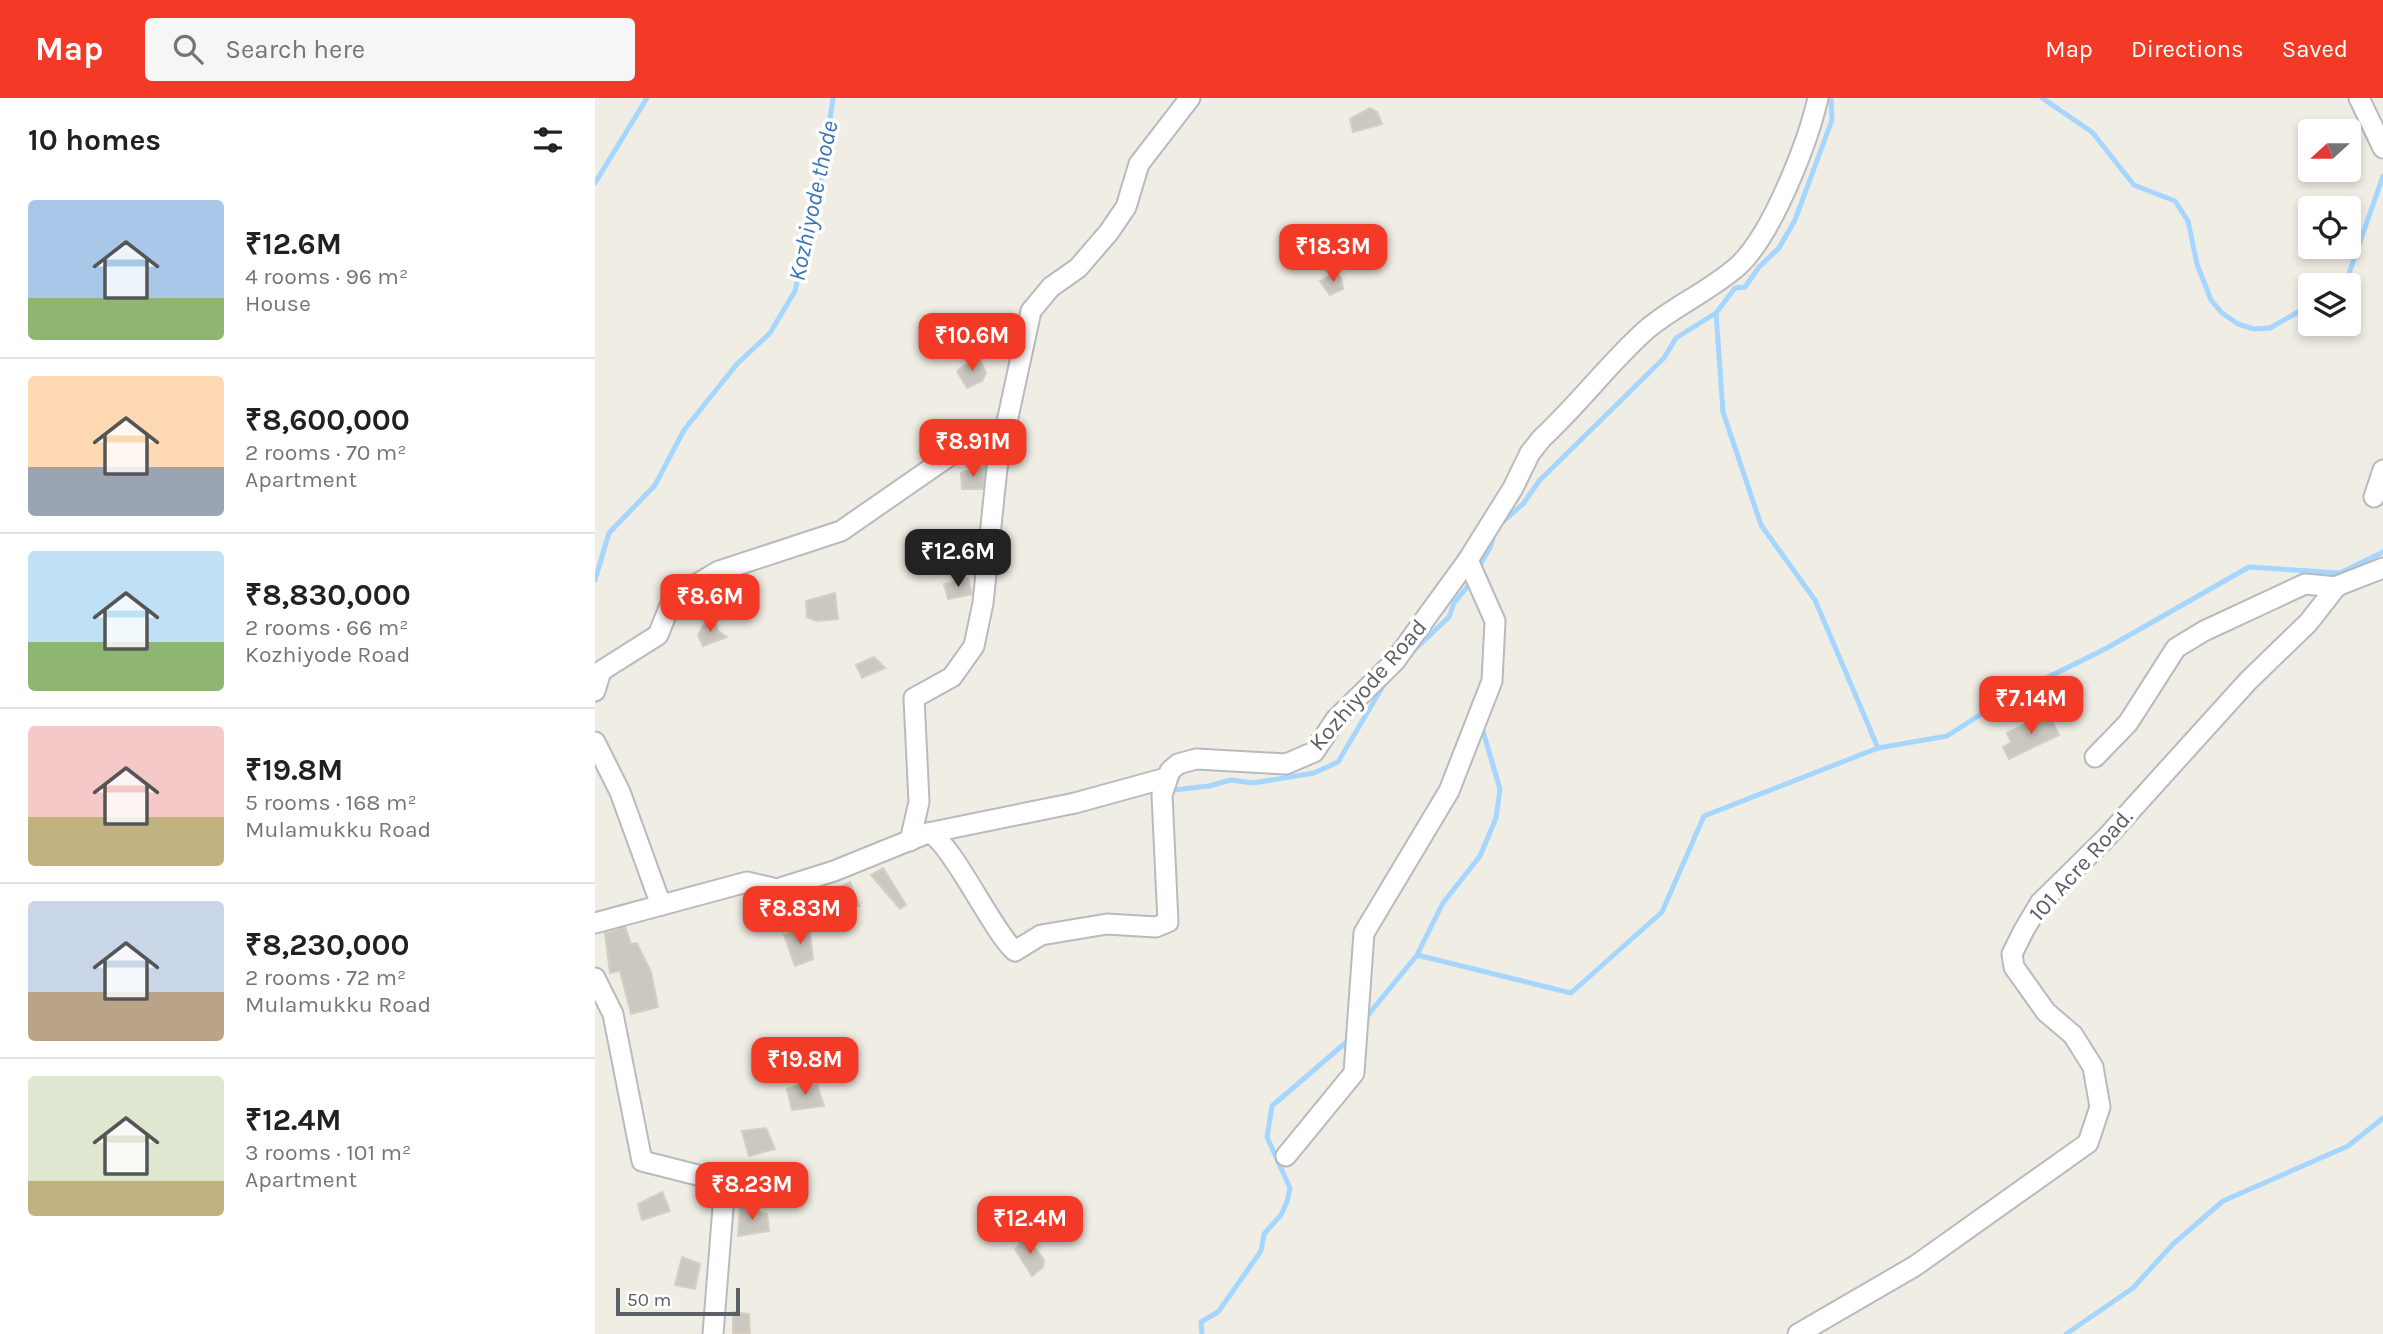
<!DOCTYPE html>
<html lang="en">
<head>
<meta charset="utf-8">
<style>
	body { margin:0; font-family:Karla,sans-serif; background:#f6f6f6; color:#202124; height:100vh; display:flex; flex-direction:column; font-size:26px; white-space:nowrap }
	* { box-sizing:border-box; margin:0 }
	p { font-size:23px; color:#757577 }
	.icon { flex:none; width:38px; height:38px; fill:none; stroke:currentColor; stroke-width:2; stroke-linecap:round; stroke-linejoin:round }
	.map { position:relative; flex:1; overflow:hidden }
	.drawer { display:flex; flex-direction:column; background:#fff; width:595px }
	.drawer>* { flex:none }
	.needle { width:46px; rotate:249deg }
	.buttons { position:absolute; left:1703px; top:21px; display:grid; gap:14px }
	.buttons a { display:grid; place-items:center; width:63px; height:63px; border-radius:7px; background:#fff; box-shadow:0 4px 10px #0003; font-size:35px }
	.scale { position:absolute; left:21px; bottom:18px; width:124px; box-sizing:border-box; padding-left:7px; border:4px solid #5c6066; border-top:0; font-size:19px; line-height:24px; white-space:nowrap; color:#5c6066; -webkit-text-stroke:5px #fff; paint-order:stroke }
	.price { position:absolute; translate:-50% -60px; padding:0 16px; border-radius:14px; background:#f33a26; color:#fff; font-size:23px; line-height:46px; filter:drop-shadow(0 2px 4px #0008) }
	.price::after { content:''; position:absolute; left:50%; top:42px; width:21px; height:16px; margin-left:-10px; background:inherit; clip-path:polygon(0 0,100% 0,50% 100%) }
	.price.current { background:#222; color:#fff }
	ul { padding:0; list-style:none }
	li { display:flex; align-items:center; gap:21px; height:175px; padding:0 28px }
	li+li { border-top:2px solid #e0e0e0 }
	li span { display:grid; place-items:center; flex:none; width:196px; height:140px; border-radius:7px; color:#555 }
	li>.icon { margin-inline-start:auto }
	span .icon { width:84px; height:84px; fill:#fffc; stroke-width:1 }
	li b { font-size:30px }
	h2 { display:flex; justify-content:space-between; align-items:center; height:84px; padding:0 28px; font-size:30px }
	header { display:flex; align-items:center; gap:42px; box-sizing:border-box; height:98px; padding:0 35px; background:#f33a26; color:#fff }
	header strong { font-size:33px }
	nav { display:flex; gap:38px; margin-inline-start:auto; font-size:24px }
	.search { width:490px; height:63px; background:#f6f6f6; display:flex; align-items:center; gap:18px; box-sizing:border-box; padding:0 24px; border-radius:7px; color:#757577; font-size:26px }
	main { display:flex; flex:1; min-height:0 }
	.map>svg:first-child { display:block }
</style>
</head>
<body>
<header>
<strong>Map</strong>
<div class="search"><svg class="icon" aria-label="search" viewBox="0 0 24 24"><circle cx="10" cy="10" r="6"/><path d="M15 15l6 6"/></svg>Search here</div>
<nav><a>Map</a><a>Directions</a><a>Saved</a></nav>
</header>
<main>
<section class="drawer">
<h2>10 homes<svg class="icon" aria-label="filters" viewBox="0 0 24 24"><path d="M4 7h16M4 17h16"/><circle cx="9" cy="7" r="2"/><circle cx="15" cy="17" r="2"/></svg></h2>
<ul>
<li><span style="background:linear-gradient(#a9c7e8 70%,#8fb573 0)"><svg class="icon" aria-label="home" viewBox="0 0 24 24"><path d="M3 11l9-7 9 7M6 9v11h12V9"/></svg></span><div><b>₹12.6M</b><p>4 rooms · 96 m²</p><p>House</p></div></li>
<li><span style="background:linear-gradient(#ffd9b3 65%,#9aa5b1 0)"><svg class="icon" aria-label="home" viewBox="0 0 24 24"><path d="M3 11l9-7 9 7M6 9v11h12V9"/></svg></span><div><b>₹8,600,000</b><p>2 rooms · 70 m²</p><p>Apartment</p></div></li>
<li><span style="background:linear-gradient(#bfe0f5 65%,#8fb573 0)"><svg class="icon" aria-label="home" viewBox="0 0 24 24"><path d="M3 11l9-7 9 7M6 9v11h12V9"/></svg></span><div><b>₹8,830,000</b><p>2 rooms · 66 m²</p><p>Kozhiyode Road</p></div></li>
<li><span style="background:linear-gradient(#f6c9c9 65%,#c2b280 0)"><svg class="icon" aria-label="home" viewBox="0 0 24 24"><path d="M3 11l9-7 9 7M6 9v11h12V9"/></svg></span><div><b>₹19.8M</b><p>5 rooms · 168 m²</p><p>Mulamukku Road</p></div></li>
<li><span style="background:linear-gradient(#c9d6e8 65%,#b9a48a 0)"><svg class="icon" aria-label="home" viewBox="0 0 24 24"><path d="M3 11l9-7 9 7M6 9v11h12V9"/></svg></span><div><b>₹8,230,000</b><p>2 rooms · 72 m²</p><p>Mulamukku Road</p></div></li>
<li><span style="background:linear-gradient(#dfe7d0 75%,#c2b280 0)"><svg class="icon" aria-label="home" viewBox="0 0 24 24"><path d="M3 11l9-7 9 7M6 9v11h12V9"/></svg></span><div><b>₹12.4M</b><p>3 rooms · 101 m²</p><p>Apartment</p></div></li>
</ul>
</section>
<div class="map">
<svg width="1788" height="1236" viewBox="0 0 1788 1236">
	<rect width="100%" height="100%" fill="#f0ede4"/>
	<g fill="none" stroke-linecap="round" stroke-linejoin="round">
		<g stroke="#a5d6ff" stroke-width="5">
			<path d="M 1447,0 L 1497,34 L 1539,87 L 1580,103 L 1593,123 L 1602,166 L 1616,202 L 1627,215 L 1643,226 L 1659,231 L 1675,230 L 1715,207"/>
			<path d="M 0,85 L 52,0"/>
			<path d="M 1750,187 L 1788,78"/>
			<path d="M 905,426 L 928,406 L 944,383 L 1069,260 L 1081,240 L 1121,215 L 1140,190 L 1150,189 L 1164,169 L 1184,150 L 1200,122 L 1237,22 L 1236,0"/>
			<path d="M 882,472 L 895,450 L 900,434"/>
			<path d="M 0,482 L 14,435 L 60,387 L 89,332 L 142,266 L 175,235 L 200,193 L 227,78 L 238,0"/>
			<path d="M 816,555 L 854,519 L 859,505 L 873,488"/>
			<path d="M 1283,650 L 1352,638 L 1413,599 L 1510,551 L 1654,469 L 1745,475 L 1788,454"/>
			<path d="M 579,692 L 614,688 L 636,682 L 658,685 L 719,675 L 743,664 L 791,583"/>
			<path d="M 822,857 L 976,895 L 1067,814 L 1109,718 L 1283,650 L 1220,502 L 1166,427 L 1128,314 L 1121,215"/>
			<path d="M 769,922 L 822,857 L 848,805 L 885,758 L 901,720 L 905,691 L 887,630"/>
			<path d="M 607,1236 L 606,1224 L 623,1214 L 666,1153 L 669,1136 L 686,1117 L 692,1104 L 695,1090 L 672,1039 L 677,1008 L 755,941"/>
			<path d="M 1471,1236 L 1538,1190 L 1578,1146 L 1628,1103 L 1753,1048 L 1788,1020"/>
		</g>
	</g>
	<g fill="#cbc8c1" stroke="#d5cfc2" stroke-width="2">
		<path d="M 775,10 L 782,14 L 787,26 L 758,34 L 755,21 Z"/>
		<path d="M 740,175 L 746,180 L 748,191 L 735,197 L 725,183 Z"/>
		<path d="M 383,258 L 391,275 L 387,283 L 372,290 L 362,273 Z"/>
		<path d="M 390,368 L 388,391 L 367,391 L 366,375 Z"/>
		<path d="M 349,435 L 367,435 L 371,452 L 340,451 L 335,440 Z"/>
		<path d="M 373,480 L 377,496 L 353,501 L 349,486 Z"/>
		<path d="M 240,495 L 243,521 L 222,523 L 212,519 L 211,503 Z"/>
		<path d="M 119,521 L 123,533 L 132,539 L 108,548 L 103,537 L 108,528 Z"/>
		<path d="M 279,559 L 290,570 L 267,580 L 261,567 Z"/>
		<path d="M 1453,615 L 1464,637 L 1414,661 L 1408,649 L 1416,645 L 1412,635 Z"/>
		<path d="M 288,770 L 311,807 L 305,811 L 276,777 Z"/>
		<path d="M 255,784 L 264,808 L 249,811 L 234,794 Z"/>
		<path d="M 30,829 L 36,846 L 42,845 L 56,874 L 63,909 L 36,916 L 25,873 L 15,875 L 10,835 Z"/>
		<path d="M 214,829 L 218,861 L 200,868 L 189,837 Z"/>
		<path d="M 208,986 L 214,991 L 222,987 L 229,1008 L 197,1012 L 192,991 Z"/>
		<path d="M 171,1030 L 180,1051 L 154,1058 L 147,1033 Z"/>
		<path d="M 67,1094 L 75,1113 L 47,1122 L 43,1106 Z"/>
		<path d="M 145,1108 L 172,1116 L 174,1133 L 143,1138 Z"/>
		<path d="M 431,1138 L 449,1162 L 448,1169 L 437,1178 L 420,1151 Z"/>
		<path d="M 87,1159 L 105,1166 L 100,1191 L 80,1187 Z"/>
		<path d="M 138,1214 L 154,1216 L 155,1236 L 138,1235 Z"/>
	</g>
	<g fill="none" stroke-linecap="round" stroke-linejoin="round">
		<g stroke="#b7babf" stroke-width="23">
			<g id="minor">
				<path d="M 1764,0 L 1788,50"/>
				<path d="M 1779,399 L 1788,372"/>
				<path d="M 0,593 L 6,573 L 63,537 L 78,500 L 124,473 L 246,433 L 360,354 L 407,345"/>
				<path d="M 0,644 L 25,694 L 66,807"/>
				<path d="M 1500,659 L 1533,625 L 1581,550 L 1609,533 L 1710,486 L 1742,489"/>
				<path d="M 333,735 L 480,705 L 571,680"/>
				<path d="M 315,743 L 324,704 L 319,600 L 357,579 L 379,548 L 388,505 L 402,370 L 436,213 L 456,189 L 483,170 L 514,134 L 531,109 L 544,66 L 595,0"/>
				<path d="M 0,825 L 152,784 L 182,791 L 239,773 L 333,735 C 355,740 398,835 420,853 L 446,837 L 512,826 L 561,829 L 573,824 L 567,697 L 575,673 L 583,666 L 601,661 L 691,666 L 719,654 L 741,621 L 800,563 L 833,517 L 873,462 L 918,390 L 935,355 L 947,340 C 984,306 1014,265 1051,232 C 1079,208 1115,193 1143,168 C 1177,137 1213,44 1223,0"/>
				<path d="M 0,880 L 18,916 L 47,1063 L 130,1084 L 118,1236"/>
				<path d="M 691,1058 L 759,975 L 769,835 L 854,693 L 897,583 L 900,523 L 873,462"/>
				<path d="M 1203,1236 L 1320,1168 L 1493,1045 L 1505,1009 L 1498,969 L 1478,937 L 1451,914 L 1419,869 L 1417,856 L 1429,832 L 1445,805 L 1510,741 L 1653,583 L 1713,525 L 1742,488 L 1788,470"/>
			</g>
		</g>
		<use href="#minor" stroke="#fff" stroke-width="19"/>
	</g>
	<g text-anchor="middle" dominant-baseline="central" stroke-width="7" stroke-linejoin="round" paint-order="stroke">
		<g font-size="23" fill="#5c6066" stroke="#fff">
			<text transform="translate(773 587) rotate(-49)">Kozhiyode Road</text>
			<text transform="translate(1486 767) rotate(-48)">101 Acre Road.</text>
		</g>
		<g font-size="24" font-style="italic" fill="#3a76b8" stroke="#fff">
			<text transform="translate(218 103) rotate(-78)">Kozhiyode thode</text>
		</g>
	</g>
</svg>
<div class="buttons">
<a><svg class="needle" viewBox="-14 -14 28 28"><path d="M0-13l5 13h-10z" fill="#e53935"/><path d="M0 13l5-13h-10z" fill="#757577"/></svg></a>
<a><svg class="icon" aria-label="locate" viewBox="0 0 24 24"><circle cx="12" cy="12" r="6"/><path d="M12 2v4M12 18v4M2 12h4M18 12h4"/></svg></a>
<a><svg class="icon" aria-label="layers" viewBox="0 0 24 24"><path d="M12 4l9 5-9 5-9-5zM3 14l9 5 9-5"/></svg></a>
</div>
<div class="scale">50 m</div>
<b class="price" style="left:738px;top:186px">₹18.3M</b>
<b class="price" style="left:377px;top:275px">₹10.6M</b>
<b class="price" style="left:378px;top:381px">₹8.91M</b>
<b class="price current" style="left:363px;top:491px">₹12.6M</b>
<b class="price" style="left:115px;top:536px">₹8.6M</b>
<b class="price" style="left:1436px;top:638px">₹7.14M</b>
<b class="price" style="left:205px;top:848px">₹8.83M</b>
<b class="price" style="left:210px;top:999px">₹19.8M</b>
<b class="price" style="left:157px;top:1124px">₹8.23M</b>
<b class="price" style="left:435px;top:1158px">₹12.4M</b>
</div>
</main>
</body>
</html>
